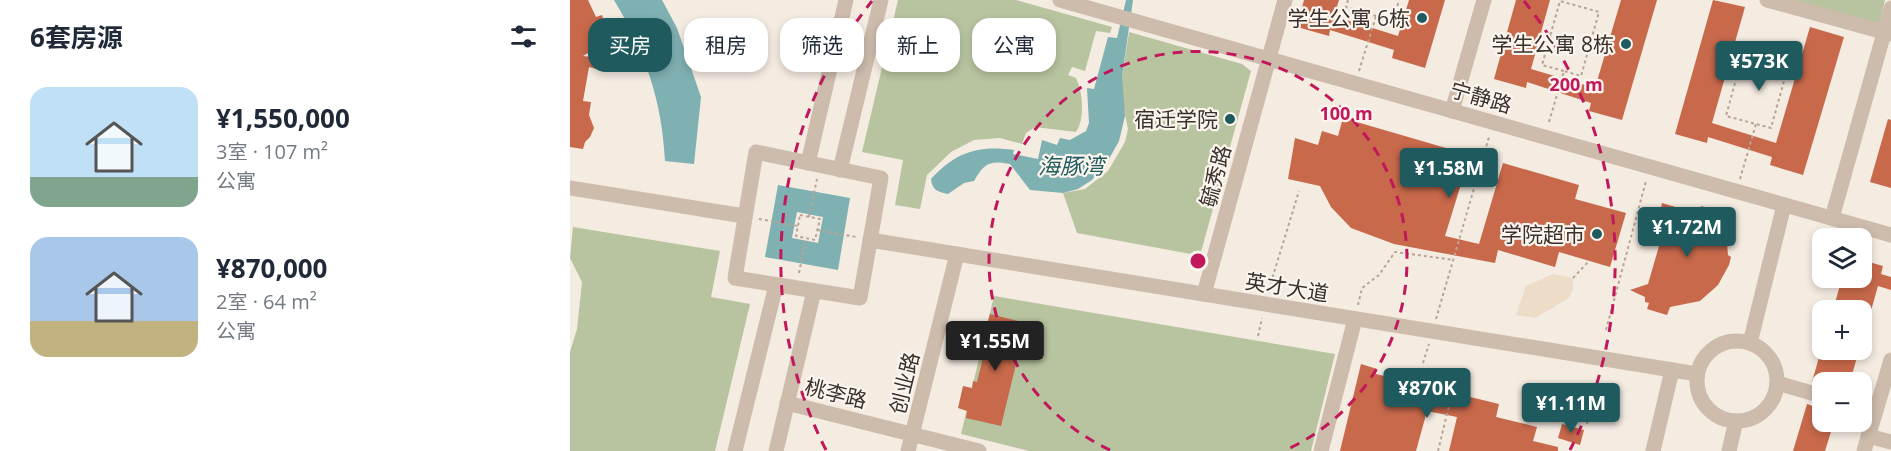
<!DOCTYPE html>
<html lang="zh">
<head>
<meta charset="utf-8">
<style>
	body { margin:0; font-family:"Open Sans","Noto Sans SC",sans-serif; background:#f6f6f7; color:#1f2937; height:100vh; display:flex; flex-direction:column; font-size:22px; white-space:nowrap }
	* { box-sizing:border-box; margin:0 }
	p { font-size:20px; color:#747a83 }
	.icon { flex:none; width:33px; height:33px; fill:none; stroke:currentColor; stroke-width:2; stroke-linecap:round; stroke-linejoin:round }
	.map { position:relative; flex:1; overflow:hidden }
	.side { display:flex; flex-direction:column; background:#fff; width:570px }
	.side>* { flex:none }
	.banner { position:absolute; left:18px; top:18px; width:570px; height:54px; display:flex; gap:12px }
	.tools { position:absolute; left:1242px; top:228px; display:grid; gap:12px }
	.tools a { display:grid; place-items:center; width:60px; height:60px; border-radius:12px; background:#fff; box-shadow:0 3px 9px #0003; font-size:30px }
	.price { position:absolute; translate:-50% -51px; padding:0 14px; border-radius:6px; background:#1f5a5e; color:#fff; font-size:20px; line-height:39px; filter:drop-shadow(0 2px 3px #0008) }
	.price::after { content:''; position:absolute; left:50%; top:36px; width:18px; height:14px; margin-left:-9px; background:inherit; clip-path:polygon(0 0,100% 0,50% 100%) }
	.price.on { background:#222; color:#fff }
	ul { padding:0; list-style:none }
	li { display:flex; align-items:center; gap:18px; height:150px; padding:0 30px }
	li span { display:grid; place-items:center; flex:none; width:168px; height:120px; border-radius:18px; color:#555 }
	li>.icon { margin-inline-start:auto }
	span .icon { width:72px; height:72px; fill:#fffc; stroke-width:1 }
	li b { font-size:26px }
	h2 { display:flex; justify-content:space-between; align-items:center; height:72px; padding:0 30px; font-size:26px }
	.pill { padding:0 21px; border-radius:18px; background:#fff; box-shadow:0 3px 9px #0003; font-size:21px; line-height:54px }
	.pill.on { background:#1f5a5e; color:#fff }
	main { display:flex; flex:1; min-height:0 }
	.map>svg:first-child { display:block }
</style>
</head>
<body>
<main>
<section class="side">
<h2>6套房源<svg class="icon" aria-label="filters" viewBox="0 0 24 24"><path d="M4 7h16M4 17h16"/><circle cx="9" cy="7" r="2"/><circle cx="15" cy="17" r="2"/></svg></h2>
<ul>
<li><span style="background:linear-gradient(#bfe0f5 75%,#7fa58c 0)"><svg class="icon" aria-label="home" viewBox="0 0 24 24"><path d="M3 11l9-7 9 7M6 9v11h12V9"/></svg></span><div><b>¥1,550,000</b><p>3室 · 107 m²</p><p>公寓</p></div></li>
<li><span style="background:linear-gradient(#a9c7e8 70%,#c2b280 0)"><svg class="icon" aria-label="home" viewBox="0 0 24 24"><path d="M3 11l9-7 9 7M6 9v11h12V9"/></svg></span><div><b>¥870,000</b><p>2室 · 64 m²</p><p>公寓</p></div></li>
</ul>
</section>
<div class="map">
<svg width="1321" height="451" viewBox="0 0 1321 451">
	<rect width="100%" height="100%" fill="#f4ebe1"/>
	<g fill="#b8c4a0">
		<path d="M 328,0 L 446,0 L 542,27 L 540,33 L 526,31 L 515,71 L 502,67 L 498,75 L 506,78 C 513,92 515,119 506,132 L 465,127 L 456,133 L 452,144 L 430,138 L 404,140 L 381,152 L 357,175 L 350,209 L 325,205 L 333,160 L 292,152 Z"/>
		<path d="M 1219,0 L 1315,0 L 1309,25 Z"/>
		<path d="M 559,32 L 672,64 L 681,71 L 631,252 L 626,255 L 507,233 L 493,193 L 515,189 L 538,171 L 555,142 L 558,129 L 552,99 L 552,76 Z"/>
		<path d="M 3,227 L 150,251 L 141,297 L 180,304 L 145,451 L 0,451 L 0,352 L 7,329 L 12,282 L 0,258 Z"/>
		<path d="M 424,296 L 765,354 L 741,451 L 459,451 L 391,434 Z"/>
	</g>
	<path fill="#ecdcc8" d="M 983,274 L 1003,278 L 1003,289 L 999,298 L 965,318 L 946,315 L 956,286 Z"/>
	<g fill="#7fb0b2" fill-rule="evenodd">
		<path d="M 44,0 L 92,0 L 107,28 L 131,97 L 124,164 L 95,161 C 92,100 75,52 44,0 Z"/>
		<path d="M 556,0 L 563,0 L 552,76 L 555,116 L 549,141 L 539,159 L 522,180 L 508,189 L 493,193 L 460,190 L 440,164 C 420,160 414,163 404,181 L 394,183 L 378,194 C 368,192 362,190 361,179 C 386,152 408,145 444,150 L 443,154 L 468,159 L 472,140 L 487,145 L 490,138 L 500,140 L 516,131 L 519,123 L 517,88 L 524,89 L 538,37 L 547,38 Z"/>
		<path d="M 208,185 L 280,198 L 268,270 L 195,257 ZM 227,212 L 253,217 L 248,243 L 222,238 Z"/>
	</g>
	<g fill="#c8694b">
		<path d="M 0,0 L 18,0 L 26,17 L 32,15 L 36,28 L 31,30 L 37,42 L 13,56 L 40,59 L 37,72 L 19,67 L 13,101 L 21,102 L 19,115 L 24,128 L 20,137 L 15,142 L 13,149 L 0,147 Z"/>
		<path d="M 734,0 L 769,0 L 764,16 L 828,36 L 839,0 L 875,0 L 855,68 L 822,58 L 824,50 L 760,30 L 759,36 L 727,27 Z"/>
		<path d="M 946,0 L 980,0 L 961,69 L 1025,88 L 1051,0 L 1087,0 L 1052,120 L 1019,111 L 1021,103 L 957,82 L 956,88 L 924,79 Z"/>
		<path d="M 1143,0 L 1175,7 L 1142,123 L 1206,143 L 1240,27 L 1274,37 L 1233,175 L 1200,165 L 1202,157 L 1138,137 L 1137,143 L 1105,134 Z"/>
		<path d="M 773,118 L 900,155 L 875,236 L 909,244 L 933,163 L 1009,185 L 1005,199 L 1056,213 L 1040,267 L 989,252 L 985,267 L 928,250 L 925,263 L 824,244 L 781,228 L 761,207 L 750,186 L 718,179 L 725,138 L 748,145 L 752,131 L 768,136 Z"/>
		<path d="M 1318,119 L 1321,120 L 1321,188 L 1300,182 Z"/>
		<path d="M 1092,203 L 1129,214 L 1131,206 L 1143,209 L 1148,219 L 1165,223 L 1157,243 L 1158,255 L 1161,257 L 1159,265 L 1148,285 L 1130,301 L 1100,307 L 1097,315 L 1077,309 L 1079,303 L 1075,302 L 1075,297 L 1060,290 L 1078,284 L 1094,229 L 1087,229 Z"/>
		<path d="M 1292,260 L 1313,266 L 1311,274 L 1321,277 L 1321,290 L 1308,286 L 1295,332 L 1292,331 L 1292,310 L 1263,310 L 1272,278 L 1292,278 Z"/>
		<path d="M 420,314 L 456,323 L 431,426 L 396,418 L 397,411 L 388,408 L 393,386 L 402,388 L 403,381 L 407,382 L 421,326 L 417,325 Z"/>
		<path d="M 1251,350 L 1289,350 L 1280,382 L 1242,382 Z"/>
		<path d="M 791,364 L 807,369 L 806,374 L 929,404 L 926,417 L 967,427 L 963,441 L 988,447 L 988,451 L 879,451 L 887,417 L 857,411 L 846,451 L 770,451 Z"/>
		<path d="M 1237,404 L 1252,409 L 1252,422 L 1264,422 L 1255,451 L 1223,451 Z"/>
		<path d="M 992,424 L 1014,430 L 1010,445 L 988,438 Z"/>
	</g>
	<g fill="none" stroke-linecap="round" stroke-linejoin="round">
		<g stroke="#b9a596" stroke-width="2" stroke-dasharray="3 3" stroke-linecap="butt">
			<path d="M 778,0 L 776,7 L 823,21 L 829,0"/>
			<path d="M 1174,50 L 1219,63 L 1201,128 L 1156,116 Z"/>
			<path d="M 789,71 L 806,16"/>
			<path d="M 979,122 L 994,71 L 1011,76 L 1029,12 L 990,1 L 972,65 L 994,71"/>
			<path d="M 1170,179 L 1186,124"/>
			<path d="M 230,215 L 250,219 L 245,240 L 226,236 Z"/>
			<path d="M 239,217 L 247,179"/>
			<path d="M 189,219 L 228,226"/>
			<path d="M 247,230 L 286,237"/>
			<path d="M 229,273 L 236,238"/>
			<path d="M 1003,278 L 1019,261"/>
			<path d="M 699,289 L 729,191"/>
			<path d="M 788,305 L 792,288 L 809,275 L 825,252 L 884,260"/>
			<path d="M 866,319 L 919,137"/>
			<path d="M 1036,330 L 1076,181"/>
			<path d="M 688,336 L 692,318"/>
			<path d="M 853,363 L 859,344"/>
			<path d="M 954,416 L 961,381"/>
			<path d="M 1017,424 L 1023,391"/>
			<path d="M 868,451 L 888,369"/>
		</g>
		<g stroke="#cdbbac" stroke-width="15">
			<path d="M 490,0 L 1321,235"/>
			<path d="M 1197,0 L 1321,34"/>
			<path d="M 882,111 L 914,0"/>
			<path d="M 186,152 L 311,178 L 290,298 L 165,278 Z"/>
			<path d="M 238,163 L 276,0"/>
			<path d="M 270,170 L 311,0"/>
			<path d="M 0,188 L 174,216"/>
			<path d="M 1262,218 L 1321,8"/>
			<path d="M 300,240 L 1127,374"/>
			<path d="M 634,294 L 715,0"/>
			<circle cx="1167" cy="381" r="40"/>
			<path d="M 1180,343 L 1214,205"/>
			<path d="M 1207,383 L 1252,396"/>
			<path d="M 217,403 L 409,451"/>
			<path d="M 1298,436 L 1321,442"/>
			<path d="M 165,451 L 206,285"/>
			<path d="M 206,451 L 244,291"/>
			<path d="M 338,451 L 387,254"/>
			<path d="M 751,451 L 785,319"/>
			<path d="M 1083,451 L 1102,370"/>
			<path d="M 1159,451 L 1166,421"/>
			<path d="M 1294,451 L 1321,360"/>
		</g>
	</g>
	<g fill="none" stroke="#c2185b" stroke-width="3" stroke-dasharray="10 8">
		<path d="M540 450A209 209 0 1 1 716 450"/>
		<path d="M256 450A417 417 0 0 1 302 1M954 1A417 417 0 0 1 1000 450"/>
	</g>
	<g fill="#1f5a5e" stroke="#fbf5ee" stroke-width="2">
		<circle cx="852" cy="18" r="6"/>
		<circle cx="1056" cy="44" r="6"/>
		<circle cx="660" cy="119" r="6"/>
		<circle cx="1027" cy="234" r="6"/>
	</g>
	<g text-anchor="middle" dominant-baseline="central" stroke-width="4.5" stroke-linejoin="round" paint-order="stroke">
		<g font-size="21" fill="#3b302b" stroke="#fbf5ee" text-anchor="end">
			<text x="840" y="18">学生公寓 6栋</text>
			<text x="1044" y="44">学生公寓 8栋</text>
			<text x="648" y="119">宿迁学院</text>
			<text x="1015" y="234">学院超市</text>
		</g>
		<g font-size="21" fill="#3b302b" stroke="#fbf5ee">
			<text transform="translate(911 97) rotate(16)">宁静路</text>
			<text transform="translate(645 176) rotate(-75)">毓秀路</text>
			<text transform="translate(717 287) rotate(9)">英才大道</text>
			<text transform="translate(334 383) rotate(-76)">创业路</text>
			<text transform="translate(266 393) rotate(14)">桃李路</text>
		</g>
		<g font-size="22" font-style="italic" fill="#1f5a5e" stroke="#fbf5ee">
			<text x="501" y="165">海豚湾</text>
		</g>
	</g>
	<circle cx="628" cy="261" r="9" fill="#c2185b" stroke="#fbf5ee" stroke-width="3"/>
	<g font-size="18" text-anchor="middle" font-weight="bold" fill="#c2185b" stroke="#fbf5ee" stroke-width="4.5" stroke-linejoin="round" paint-order="stroke">
		<text x="1006" y="91">200 m</text>
		<text x="776" y="120">100 m</text>
	</g>
</svg>
<div class="tools">
<a><svg class="icon" aria-label="layers" viewBox="0 0 24 24"><path d="M12 4l9 5-9 5-9-5zM3 14l9 5 9-5"/></svg></a>
<a>+</a>
<a>−</a>
</div>
<b class="price" style="left:1189px;top:92px">¥573K</b>
<b class="price" style="left:879px;top:199px">¥1.58M</b>
<b class="price" style="left:1117px;top:258px">¥1.72M</b>
<b class="price on" style="left:425px;top:372px">¥1.55M</b>
<b class="price" style="left:857px;top:419px">¥870K</b>
<b class="price" style="left:1001px;top:434px">¥1.11M</b>
<div class="banner">
<a class="pill on">买房</a>
<a class="pill">租房</a>
<a class="pill">筛选</a>
<a class="pill">新上</a>
<a class="pill">公寓</a>
</div>
</div>
</main>
</body>
</html>
